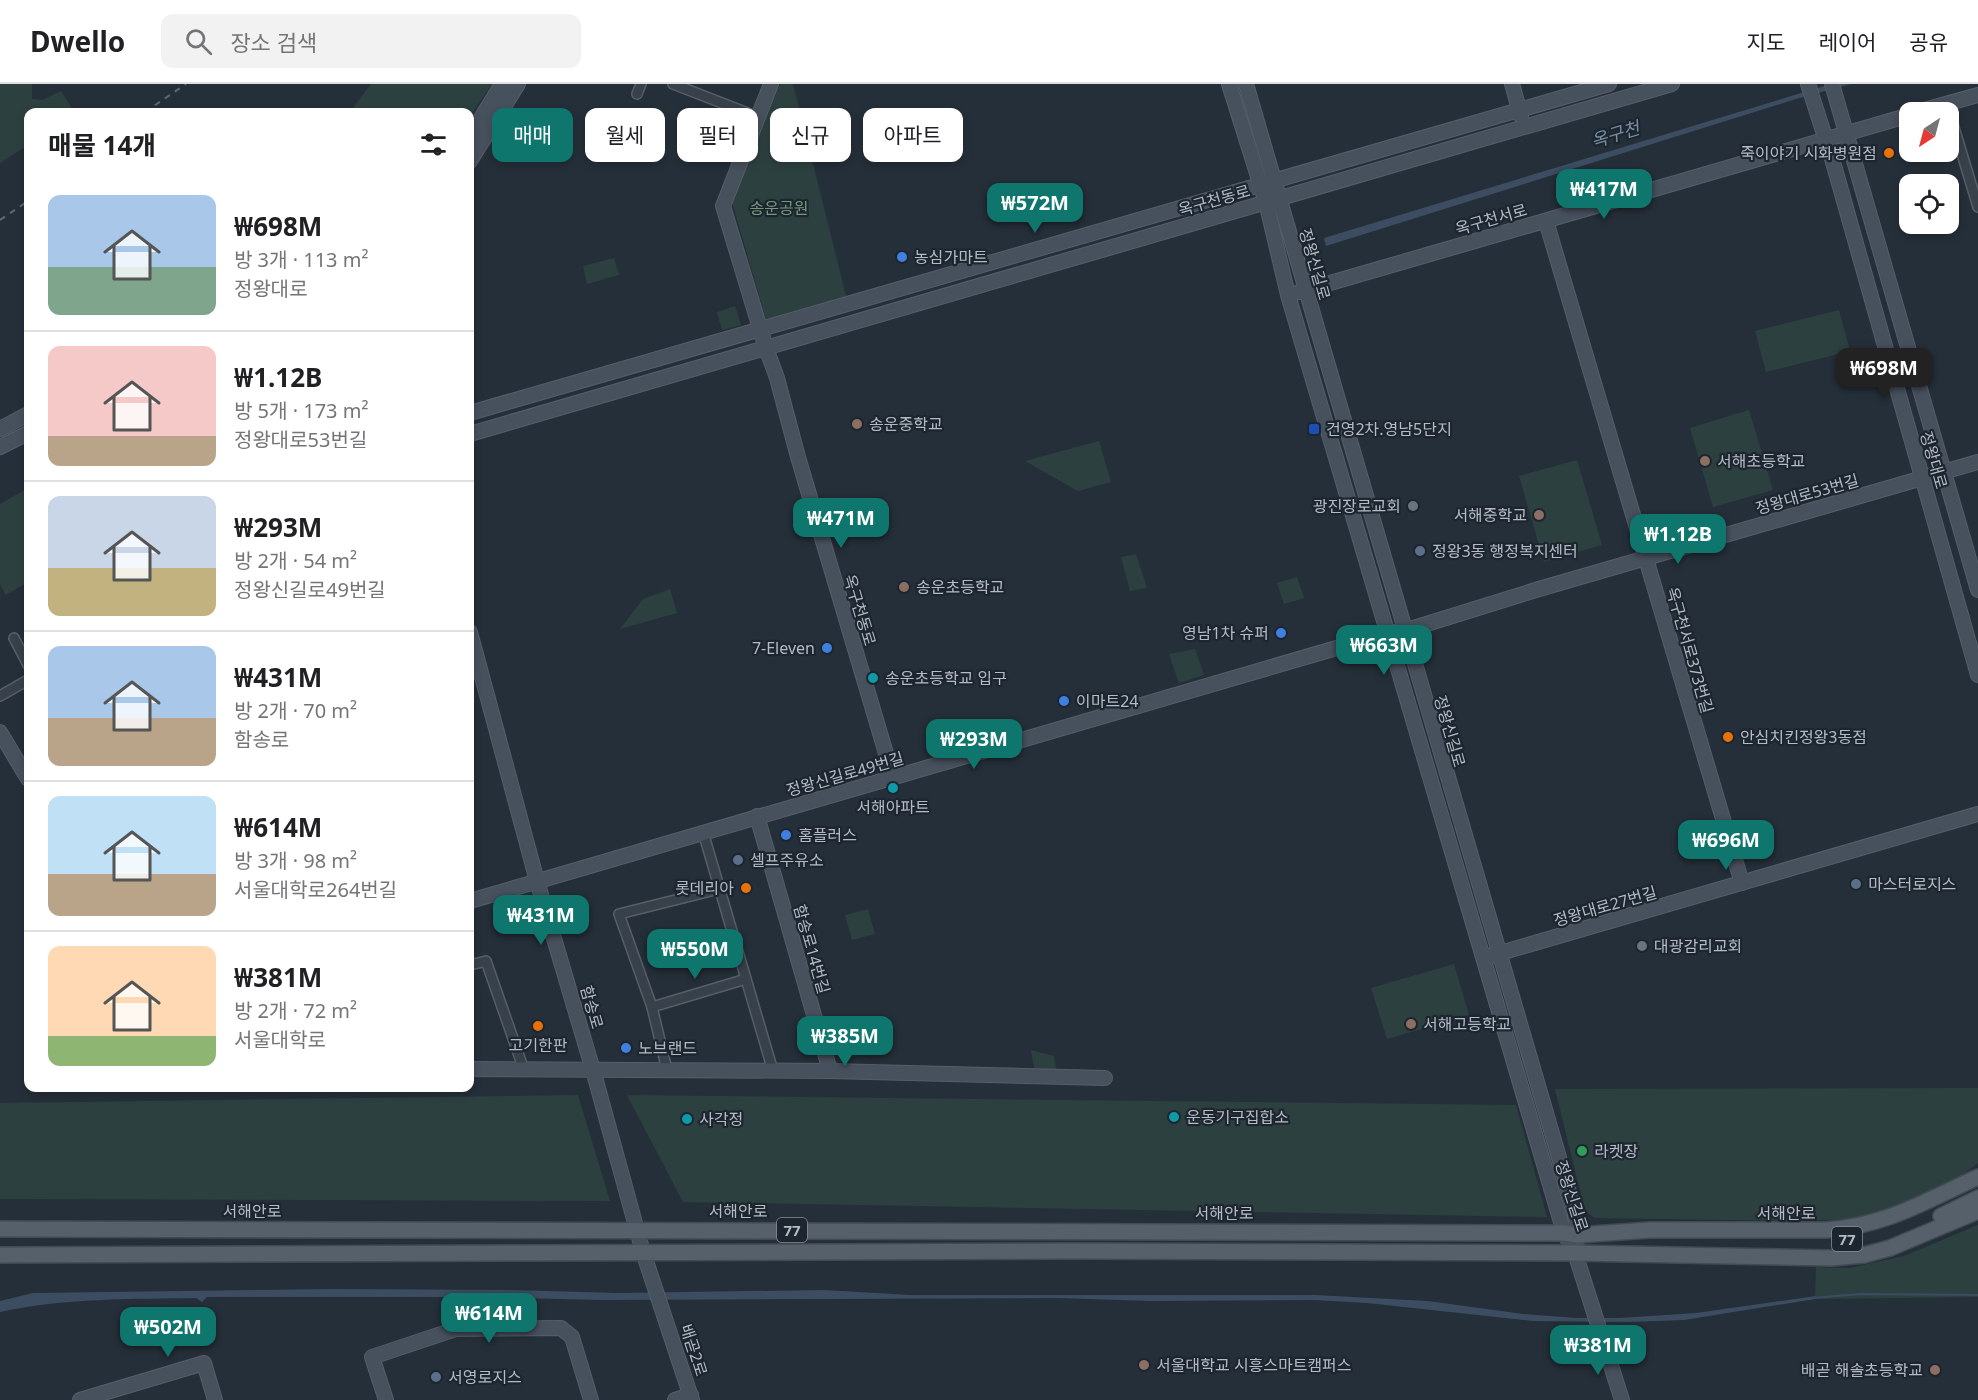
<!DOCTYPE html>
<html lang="ko">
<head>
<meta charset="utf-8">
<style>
	body { margin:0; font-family:"Noto Sans","Noto Sans KR",sans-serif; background:#f2f2f2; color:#202124; height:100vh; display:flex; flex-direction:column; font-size:22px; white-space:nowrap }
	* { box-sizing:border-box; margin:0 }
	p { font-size:20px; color:#757577 }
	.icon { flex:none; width:33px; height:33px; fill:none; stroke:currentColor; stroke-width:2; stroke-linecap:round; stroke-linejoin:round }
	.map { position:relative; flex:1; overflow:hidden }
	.panel { position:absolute; left:24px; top:24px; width:450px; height:984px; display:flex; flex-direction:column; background:#fff; border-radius:12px; box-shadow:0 3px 9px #0003 }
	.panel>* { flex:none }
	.top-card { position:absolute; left:492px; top:24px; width:570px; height:54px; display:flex; gap:12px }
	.needle { width:39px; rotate:216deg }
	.tools { position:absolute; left:1899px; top:18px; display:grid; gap:12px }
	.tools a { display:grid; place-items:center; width:60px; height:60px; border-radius:12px; background:#fff; box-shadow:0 3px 9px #0003; font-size:30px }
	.price { position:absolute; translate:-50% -51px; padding:0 14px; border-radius:12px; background:#0f766e; color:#fff; font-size:20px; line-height:39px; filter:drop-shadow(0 2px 3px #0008) }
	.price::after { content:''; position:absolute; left:50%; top:36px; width:18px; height:14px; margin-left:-9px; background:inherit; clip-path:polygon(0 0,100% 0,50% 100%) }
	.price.current { background:#222; color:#fff }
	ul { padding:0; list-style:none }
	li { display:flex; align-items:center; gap:18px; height:150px; padding:0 24px }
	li+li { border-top:2px solid #e0e0e0 }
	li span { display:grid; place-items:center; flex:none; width:168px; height:120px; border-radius:12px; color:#555 }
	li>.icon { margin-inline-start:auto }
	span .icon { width:72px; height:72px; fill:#fffc; stroke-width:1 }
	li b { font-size:26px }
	h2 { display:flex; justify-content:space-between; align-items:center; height:72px; padding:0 24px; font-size:26px }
	.tag { padding:0 21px; border-radius:12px; background:#fff; box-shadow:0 3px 9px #0003; font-size:21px; line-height:54px }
	.tag.current { background:#0f766e; color:#fff }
	header { display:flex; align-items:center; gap:36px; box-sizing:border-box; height:84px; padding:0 30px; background:#fff; border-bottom:2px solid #e0e0e0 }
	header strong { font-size:28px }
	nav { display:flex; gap:33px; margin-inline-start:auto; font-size:21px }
	.search { width:420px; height:54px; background:#f2f2f2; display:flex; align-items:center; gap:15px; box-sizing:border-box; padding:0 21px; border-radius:12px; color:#757577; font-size:22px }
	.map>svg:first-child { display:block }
</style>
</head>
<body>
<header>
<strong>Dwello</strong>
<div class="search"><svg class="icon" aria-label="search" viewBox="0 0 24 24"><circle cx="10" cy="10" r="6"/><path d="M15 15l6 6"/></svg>장소 검색</div>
<nav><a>지도</a><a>레이어</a><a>공유</a></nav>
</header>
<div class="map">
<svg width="1978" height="1316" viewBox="0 0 1978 1316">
	<rect width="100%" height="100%" fill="#252f39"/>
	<g fill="#2d4040">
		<path d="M 0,0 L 32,0 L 32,15 L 42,16 L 61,7 L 74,28 L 28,28 L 28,61 L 0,79 Z"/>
		<path d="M 371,0 L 492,0 L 470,32 L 470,28 L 350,28 Z"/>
		<path d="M 780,0 L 793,0 L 846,212 L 766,235 L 732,118 Z"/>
		<path d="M 614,174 L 619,191 L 587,200 L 583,182 Z"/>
		<path d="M 735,222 L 741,241 L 722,246 L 717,228 Z"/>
		<path d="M 1839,226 L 1850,267 L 1766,288 L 1755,247 Z"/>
		<path d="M 1749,326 L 1773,406 L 1713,423 L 1690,344 Z"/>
		<path d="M 1099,357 L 1111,398 L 1078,407 L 1025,377 Z"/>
		<path d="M 1577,376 L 1602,461 L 1544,478 L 1519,392 Z"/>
		<path d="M 28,404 L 28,498 L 6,511 L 0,500 L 0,420 Z"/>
		<path d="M 1136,470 L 1147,504 L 1130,507 L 1121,473 Z"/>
		<path d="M 1297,493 L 1304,514 L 1284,520 L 1277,499 Z"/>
		<path d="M 670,505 L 677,529 L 620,545 L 643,515 Z"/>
		<path d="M 1195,565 L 1204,591 L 1179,599 L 1169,570 Z"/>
		<path d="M 868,825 L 875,850 L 852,856 L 845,831 Z"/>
		<path d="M 1454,880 L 1469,931 L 1387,955 L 1371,904 Z"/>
		<path d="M 1031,966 L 1054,972 L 1057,989 L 1035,988 Z"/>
		<path d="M 1978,1004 L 1978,1079 L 1961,1092 L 1887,1126 L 1851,1135 L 1801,1137 L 1595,1134 L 1585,1127 L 1555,1005 Z"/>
		<path d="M 578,1011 L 610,1117 L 0,1115 L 0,1019 Z"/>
		<path d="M 627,1011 L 1516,1021 L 1547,1133 L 683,1118 Z"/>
		<path d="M 1978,1141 L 1978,1213 L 1815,1215 L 1816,1183 L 1849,1184 L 1904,1172 Z"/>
	</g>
	<g fill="#3c4d61">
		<path d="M 1831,0 L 1851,0 L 1796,15 L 1326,162 L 1324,154 Z"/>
		<path d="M 334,1205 L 510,1206 L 618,1209 L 824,1206 L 910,1211 L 1315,1211 L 1428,1217 L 1523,1230 L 1576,1234 L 1620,1234 L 1696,1229 L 1816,1212 L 1815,1215 L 1684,1236 L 1629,1238 L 1533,1237 L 1367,1219 L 1315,1216 L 1152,1217 L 1058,1214 L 603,1216 L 469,1213 L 207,1213 L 202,1218 L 196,1214 C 131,1215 64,1214 0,1228 L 0,1217 L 33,1209 Z"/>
	</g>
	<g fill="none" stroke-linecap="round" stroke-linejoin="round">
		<path stroke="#3c4d61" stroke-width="2" d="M 1813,1214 L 1861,1210 L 1978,1211"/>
		<g stroke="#565e68" stroke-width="12">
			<g id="street">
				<path d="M 673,0 L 758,33"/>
				<path d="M 637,10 L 641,0"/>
				<path d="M 1947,20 L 1978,123"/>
				<path d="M 14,554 L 28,581"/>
				<path d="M 0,612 L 28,596"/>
				<path d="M 703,748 L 773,987"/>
				<path d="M 470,881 L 486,877 L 524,986"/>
				<path d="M 652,923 L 746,895"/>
				<path d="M 667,986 L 652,923 L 619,830 L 719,805"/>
			</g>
		</g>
		<g stroke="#565e68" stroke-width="16">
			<g id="secondary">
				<path d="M 771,0 L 723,122 L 766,264 L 777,294 L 798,373 L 893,693"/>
				<path d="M 1229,0 L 1266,118 L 1288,211 L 1558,1128 L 1564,1149 L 1575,1169 L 1622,1316"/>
				<path d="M 1246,0 L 1574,1125 L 1578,1151 L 1576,1161"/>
				<path d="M 1512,0 L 1521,32"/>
				<path d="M 1808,0 L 1833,78 L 1978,591"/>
				<path d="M 1832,0 L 1978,506"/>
				<path d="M 1917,28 L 1978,11"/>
				<path d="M 470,52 L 502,0"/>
				<path d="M 470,77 L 518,0"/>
				<path d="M 1546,137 L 1742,799"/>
				<path d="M 1299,208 L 1910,31"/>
				<path d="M 470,329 L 1609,0"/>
				<path d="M 0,345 L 28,330"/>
				<path d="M 470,350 L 1672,0"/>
				<path d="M 0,363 L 28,349"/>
				<path d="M 470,548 L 537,797 L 593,986 L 643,1168 L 692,1316"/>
				<path d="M 0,648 L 28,695"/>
				<path d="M 470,817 L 1388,549 L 1404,547 L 1539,505 L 1978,378"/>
				<path d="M 1490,872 L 1978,730"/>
				<path d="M 470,985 L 830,987 L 757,732"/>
				<path d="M 830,987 L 1105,994"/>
				<path d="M 80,1316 L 204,1279 L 215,1316"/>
				<path d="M 386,1316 L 372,1273 L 456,1245 L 561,1244 L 572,1253 L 591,1316"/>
				<path d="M 675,1316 L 691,1311"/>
			</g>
		</g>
		<g stroke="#414a53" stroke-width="18">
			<g id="primary">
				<path d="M 1941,1132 L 1978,1114"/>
				<path d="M 0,1145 L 1564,1149 L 1578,1151 L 1650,1146 L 1826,1146 C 1888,1141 1923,1118 1978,1093"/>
				<path d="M 0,1171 L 1070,1167 L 1575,1169 L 1832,1174 L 1864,1171 L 1890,1164 L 1978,1127"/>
			</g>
		</g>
		<use href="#street" stroke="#38414a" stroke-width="9"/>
		<use href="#secondary" stroke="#47505d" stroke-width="14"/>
		<use href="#primary" stroke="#56606a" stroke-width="15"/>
		<g stroke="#5f6874" stroke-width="2" stroke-dasharray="6 6" stroke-linecap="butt">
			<path d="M 145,28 L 186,0"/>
			<path d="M 0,136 L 28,117"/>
		</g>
	</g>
	<g fill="#e8710a" stroke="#1d262f" stroke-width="2">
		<circle cx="1889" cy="69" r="6"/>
		<circle cx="1728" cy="653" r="6"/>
		<circle cx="746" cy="804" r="6"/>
		<circle cx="538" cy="942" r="6"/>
	</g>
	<g fill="#3f7fe0" stroke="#1d262f" stroke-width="2">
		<circle cx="902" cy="173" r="6"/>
		<circle cx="1281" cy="549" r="6"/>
		<circle cx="827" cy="564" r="6"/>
		<circle cx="1064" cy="617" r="6"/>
		<circle cx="786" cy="751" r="6"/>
		<circle cx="626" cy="964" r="6"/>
	</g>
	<g fill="#8d6e63" stroke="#1d262f" stroke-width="2">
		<circle cx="857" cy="340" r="6"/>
		<circle cx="1705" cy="377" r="6"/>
		<circle cx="1539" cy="431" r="6"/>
		<circle cx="904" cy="503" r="6"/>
		<circle cx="1411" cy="940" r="6"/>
		<circle cx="1144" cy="1281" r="6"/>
		<circle cx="1935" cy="1286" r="6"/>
	</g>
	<rect fill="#1a4fb4" stroke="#1d262f" stroke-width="2" x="1308" y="339" width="12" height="12" rx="3"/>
	<g fill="#6b7280" stroke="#1d262f" stroke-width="2">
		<circle cx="1413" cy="422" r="6"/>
		<circle cx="1642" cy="862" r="6"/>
	</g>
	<g fill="#5c6f8a" stroke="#1d262f" stroke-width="2">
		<circle cx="1420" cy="467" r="6"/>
		<circle cx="738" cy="776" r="6"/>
		<circle cx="1856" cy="800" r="6"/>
		<circle cx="436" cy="1293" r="6"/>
	</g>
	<g fill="#0f9aa8" stroke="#1d262f" stroke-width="2">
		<circle cx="873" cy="594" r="6"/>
		<circle cx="893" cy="704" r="6"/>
		<circle cx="1174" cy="1033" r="6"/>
		<circle cx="687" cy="1035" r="6"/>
	</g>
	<circle fill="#2e9e5b" stroke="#1d262f" stroke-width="2" cx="1582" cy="1067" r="6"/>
	<g text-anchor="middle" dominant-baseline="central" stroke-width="4.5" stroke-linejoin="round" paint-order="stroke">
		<g fill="#1d262f" stroke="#878e99" stroke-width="1.5">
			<rect x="777" y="1134" width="30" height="24" rx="4.5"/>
			<rect x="1832" y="1143" width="30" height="24" rx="4.5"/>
		</g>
		<g font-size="15" font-weight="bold" fill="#b4bbc6">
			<text x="792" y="1146">77</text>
			<text x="1847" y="1155">77</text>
		</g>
		<g font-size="16" fill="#b4bbc6" stroke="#1d262f" text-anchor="start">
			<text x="1877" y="69" text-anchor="end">죽이야기 시화병원점</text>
			<text x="914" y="173">농심가마트</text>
			<text x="869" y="340">송운중학교</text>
			<text x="1326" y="345">건영2차.영남5단지</text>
			<text x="1717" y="377">서해초등학교</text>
			<text x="1401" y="422" text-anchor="end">광진장로교회</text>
			<text x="1527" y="431" text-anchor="end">서해중학교</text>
			<text x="1432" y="467">정왕3동 행정복지센터</text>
			<text x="916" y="503">송운초등학교</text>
			<text x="1269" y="549" text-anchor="end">영남1차 슈퍼</text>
			<text x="815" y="564" text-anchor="end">7-Eleven</text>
			<text x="885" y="594">송운초등학교 입구</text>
			<text x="1076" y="617">이마트24</text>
			<text x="1740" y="653">안심치킨정왕3동점</text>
			<text x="893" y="723" text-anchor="middle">서해아파트</text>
			<text x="798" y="751">홈플러스</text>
			<text x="750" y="776">셀프주유소</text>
			<text x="1868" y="800">마스터로지스</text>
			<text x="734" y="804" text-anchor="end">롯데리아</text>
			<text x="1654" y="862">대광감리교회</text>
			<text x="1423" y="940">서해고등학교</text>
			<text x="538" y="961" text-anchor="middle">고기한판</text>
			<text x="638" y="964">노브랜드</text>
			<text x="1186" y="1033">운동기구집합소</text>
			<text x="699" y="1035">사각정</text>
			<text x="1594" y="1067">라켓장</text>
			<text x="1156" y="1281">서울대학교 시흥스마트캠퍼스</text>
			<text x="1923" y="1286" text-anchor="end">배곧 해솔초등학교</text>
			<text x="448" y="1293">서영로지스</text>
		</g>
		<g font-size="16" fill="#b4bbc6" stroke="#1d262f">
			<text transform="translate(1214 116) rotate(-16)">옥구천동로</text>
			<text transform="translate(1491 135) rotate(-16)">옥구천서로</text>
			<text transform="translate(1315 180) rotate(74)">정왕신길로</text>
			<text transform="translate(1934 376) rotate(74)">정왕대로</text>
			<text transform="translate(1807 410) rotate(-16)">정왕대로53번길</text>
			<text transform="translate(860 526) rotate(73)">옥구천동로</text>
			<text transform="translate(1690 566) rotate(74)">옥구천서로373번길</text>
			<text transform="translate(1450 647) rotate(74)">정왕신길로</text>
			<text transform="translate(845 690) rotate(-16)">정왕신길로49번길</text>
			<text transform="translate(1605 822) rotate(-16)">정왕대로27번길</text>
			<text transform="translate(812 865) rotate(74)">함송로14번길</text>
			<text transform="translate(592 923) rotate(74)">함송로</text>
			<text transform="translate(1572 1112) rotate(72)">정왕신길로</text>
			<text x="252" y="1127">서해안로</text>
			<text x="738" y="1127">서해안로</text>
			<text x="1224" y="1129">서해안로</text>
			<text x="1786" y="1129">서해안로</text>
			<text transform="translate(694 1266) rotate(72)">배곧2로</text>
		</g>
		<g font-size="16" fill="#74997b" stroke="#1d262f">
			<text x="779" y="124">송운공원</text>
		</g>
		<g font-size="18" font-style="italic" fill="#778ea6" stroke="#1d262f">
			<text transform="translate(1615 50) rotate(-17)">옥구천</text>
		</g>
	</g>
</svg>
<div class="tools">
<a><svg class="needle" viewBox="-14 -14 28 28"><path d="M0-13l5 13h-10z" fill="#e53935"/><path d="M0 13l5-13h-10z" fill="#757577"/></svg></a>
<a><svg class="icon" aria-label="locate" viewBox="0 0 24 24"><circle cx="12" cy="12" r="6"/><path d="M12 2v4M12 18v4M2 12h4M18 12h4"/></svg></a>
</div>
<b class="price" style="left:1604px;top:136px">₩417M</b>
<b class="price" style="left:1035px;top:150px">₩572M</b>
<b class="price current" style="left:1884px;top:315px">₩698M</b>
<b class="price" style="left:841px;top:465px">₩471M</b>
<b class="price" style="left:1678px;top:481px">₩1.12B</b>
<b class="price" style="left:1384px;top:592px">₩663M</b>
<b class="price" style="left:974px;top:686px">₩293M</b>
<b class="price" style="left:1726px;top:787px">₩696M</b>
<b class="price" style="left:541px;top:862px">₩431M</b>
<b class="price" style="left:695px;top:896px">₩550M</b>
<b class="price" style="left:845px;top:983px">₩385M</b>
<b class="price" style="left:489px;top:1260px">₩614M</b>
<b class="price" style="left:168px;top:1274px">₩502M</b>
<b class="price" style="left:1598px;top:1292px">₩381M</b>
<div class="top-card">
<a class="tag current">매매</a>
<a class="tag">월세</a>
<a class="tag">필터</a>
<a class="tag">신규</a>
<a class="tag">아파트</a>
</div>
<section class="panel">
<h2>매물 14개<svg class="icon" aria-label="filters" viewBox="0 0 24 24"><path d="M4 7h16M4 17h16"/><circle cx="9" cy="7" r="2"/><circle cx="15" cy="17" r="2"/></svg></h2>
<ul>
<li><span style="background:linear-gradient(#a9c7e8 60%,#7fa58c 0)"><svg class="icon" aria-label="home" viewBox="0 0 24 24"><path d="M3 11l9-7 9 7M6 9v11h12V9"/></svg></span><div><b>₩698M</b><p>방 3개 · 113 m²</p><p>정왕대로</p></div></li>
<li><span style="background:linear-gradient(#f6c9c9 75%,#b9a48a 0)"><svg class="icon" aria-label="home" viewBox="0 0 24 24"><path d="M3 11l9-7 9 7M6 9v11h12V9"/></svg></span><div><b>₩1.12B</b><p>방 5개 · 173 m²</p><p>정왕대로53번길</p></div></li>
<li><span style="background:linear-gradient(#c9d6e8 60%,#c2b280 0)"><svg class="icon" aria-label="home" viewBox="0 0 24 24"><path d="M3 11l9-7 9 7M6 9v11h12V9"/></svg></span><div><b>₩293M</b><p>방 2개 · 54 m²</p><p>정왕신길로49번길</p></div></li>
<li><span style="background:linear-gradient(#a9c7e8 60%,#b9a48a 0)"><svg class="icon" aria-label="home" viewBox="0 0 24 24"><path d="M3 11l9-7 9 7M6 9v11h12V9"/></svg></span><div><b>₩431M</b><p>방 2개 · 70 m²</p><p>함송로</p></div></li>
<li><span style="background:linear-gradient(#bfe0f5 65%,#b9a48a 0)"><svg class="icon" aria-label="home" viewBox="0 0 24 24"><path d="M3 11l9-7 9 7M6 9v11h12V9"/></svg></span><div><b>₩614M</b><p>방 3개 · 98 m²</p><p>서울대학로264번길</p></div></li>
<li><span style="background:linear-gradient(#ffd9b3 75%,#8fb573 0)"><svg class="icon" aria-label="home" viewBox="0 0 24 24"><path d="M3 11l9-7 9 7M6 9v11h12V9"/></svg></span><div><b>₩381M</b><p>방 2개 · 72 m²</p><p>서울대학로</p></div></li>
</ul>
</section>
</div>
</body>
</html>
